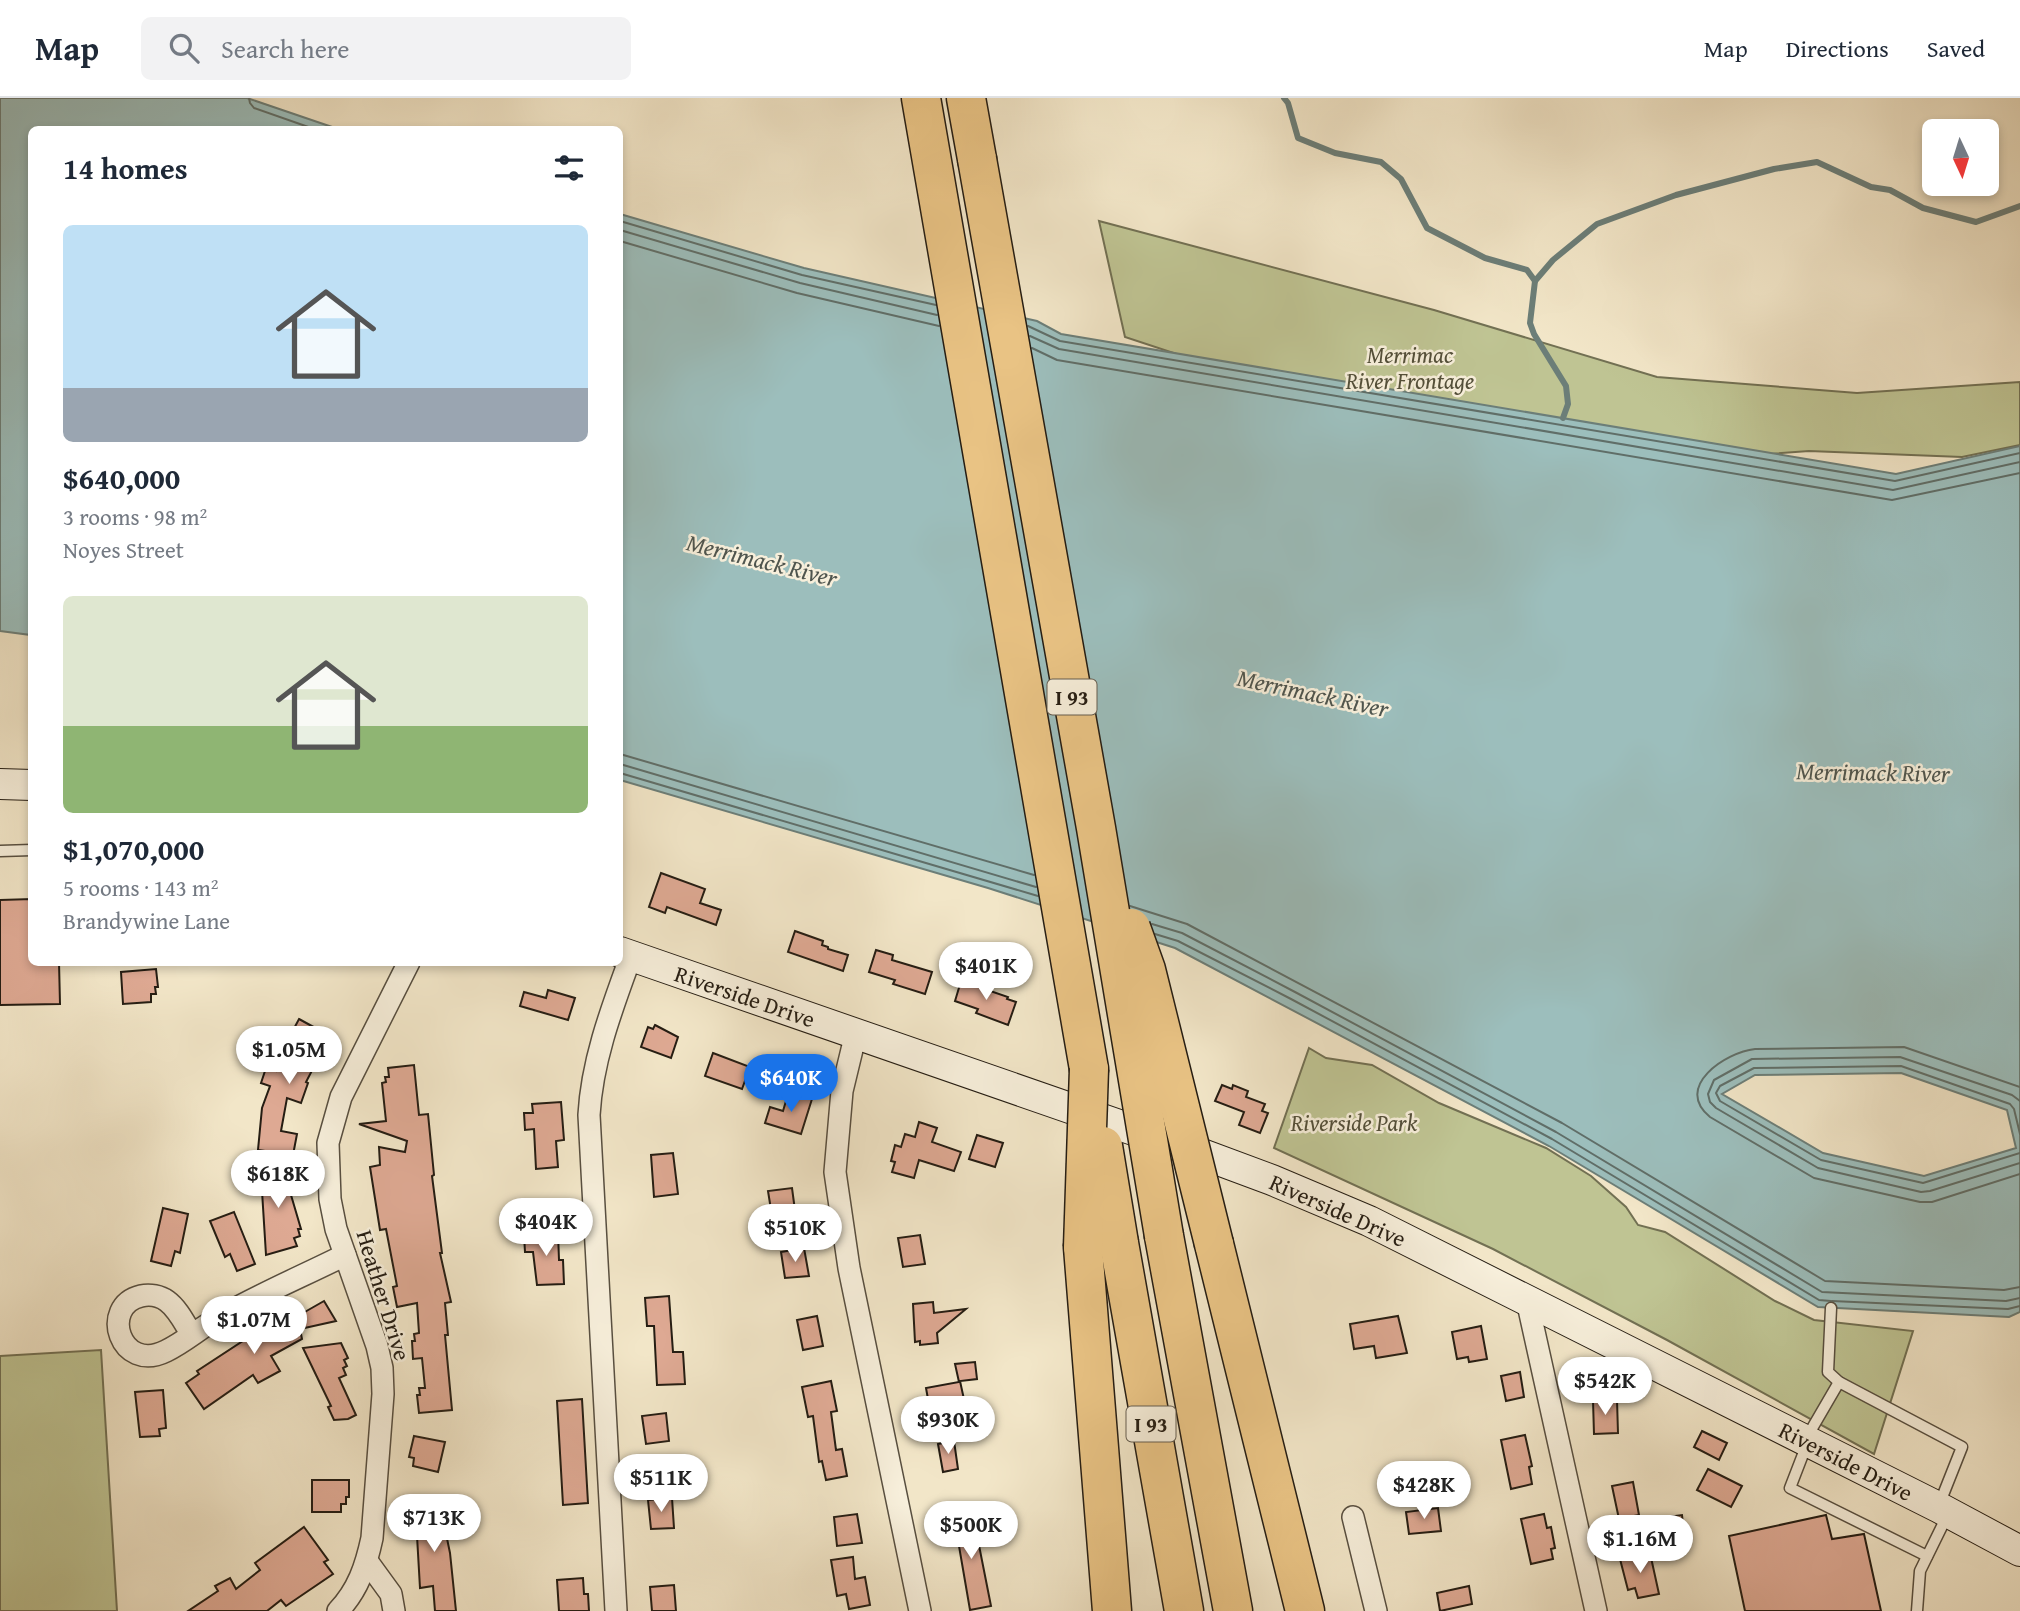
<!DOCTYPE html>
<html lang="en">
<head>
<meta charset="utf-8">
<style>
	body { margin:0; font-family:"Gentium Book Plus",serif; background:#f2f2f3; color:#1f2937; height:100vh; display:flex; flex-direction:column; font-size:26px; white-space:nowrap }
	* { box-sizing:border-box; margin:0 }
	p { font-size:23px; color:#747a83 }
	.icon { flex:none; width:38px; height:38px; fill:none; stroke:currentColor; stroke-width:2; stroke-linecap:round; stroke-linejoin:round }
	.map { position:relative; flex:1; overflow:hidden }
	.panel { position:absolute; left:28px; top:28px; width:595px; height:840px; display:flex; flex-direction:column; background:#fff; border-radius:10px; box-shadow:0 4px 10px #0003 }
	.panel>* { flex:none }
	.needle { width:46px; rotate:176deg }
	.buttons { position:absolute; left:1922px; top:21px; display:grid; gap:14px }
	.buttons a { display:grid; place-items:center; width:77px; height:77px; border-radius:10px; background:#fff; box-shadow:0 4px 10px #0003; font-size:35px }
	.price { position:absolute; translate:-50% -60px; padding:0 16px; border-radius:24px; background:#fff; color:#222; font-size:23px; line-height:46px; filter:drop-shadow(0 2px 4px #0008) }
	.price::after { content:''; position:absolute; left:50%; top:42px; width:21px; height:16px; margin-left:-10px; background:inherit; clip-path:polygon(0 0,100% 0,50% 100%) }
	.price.selected { background:#1a73e8; color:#fff }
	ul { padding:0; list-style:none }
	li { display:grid; align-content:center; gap:14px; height:371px; padding:0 35px }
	li span { display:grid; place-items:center; height:217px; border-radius:10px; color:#555 }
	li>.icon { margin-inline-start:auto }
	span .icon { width:126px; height:126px; fill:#fffc; stroke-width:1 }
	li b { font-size:30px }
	h2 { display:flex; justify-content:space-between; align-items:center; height:84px; padding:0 35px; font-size:30px }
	header { display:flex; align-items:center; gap:42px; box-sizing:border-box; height:98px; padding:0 35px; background:#fff; border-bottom:2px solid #e0e1e3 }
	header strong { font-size:33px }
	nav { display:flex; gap:38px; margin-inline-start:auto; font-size:24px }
	.search { width:490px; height:63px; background:#f2f2f3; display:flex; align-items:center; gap:18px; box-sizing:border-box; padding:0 24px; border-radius:10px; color:#747a83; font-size:26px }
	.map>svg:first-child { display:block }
</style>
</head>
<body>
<header>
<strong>Map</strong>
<div class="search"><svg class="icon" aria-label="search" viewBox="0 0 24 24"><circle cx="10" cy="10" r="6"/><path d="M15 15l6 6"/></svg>Search here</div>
<nav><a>Map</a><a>Directions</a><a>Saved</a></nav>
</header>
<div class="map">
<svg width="2020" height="1513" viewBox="0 0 2020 1513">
	<rect width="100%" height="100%" fill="#f2e6c8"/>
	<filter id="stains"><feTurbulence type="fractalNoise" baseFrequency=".00286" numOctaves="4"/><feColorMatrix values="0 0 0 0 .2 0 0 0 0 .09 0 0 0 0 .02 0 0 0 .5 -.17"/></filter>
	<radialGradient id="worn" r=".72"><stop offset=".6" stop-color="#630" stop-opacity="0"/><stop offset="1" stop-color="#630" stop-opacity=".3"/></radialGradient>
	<g fill="#bfc493" stroke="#727053" stroke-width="2">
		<path d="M 1099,123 L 1434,212 L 1657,279 L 1857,295 L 2020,284 L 2020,347 L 1962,359 L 1809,353 L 1691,362 L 1222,271 L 1125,239 Z"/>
		<path d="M 1309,950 L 1326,960 L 1372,967 L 1439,1005 L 1546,1050 L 1591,1078 L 1626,1109 L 1638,1127 L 1665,1134 L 1775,1203 L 1814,1222 L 1913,1233 L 1874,1356 L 1667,1242 L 1493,1151 L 1274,1050 Z"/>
		<path d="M 101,1252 L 117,1513 L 0,1513 L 0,1258 Z"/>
	</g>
	<g fill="#9cbebc" stroke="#6c7e78" stroke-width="2" fill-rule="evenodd">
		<path d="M 0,0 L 247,0 L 338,31 L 32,32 L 31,537 L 0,533 Z"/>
		<path d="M 620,116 L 804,170 L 1037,223 L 1061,236 L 1896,376 L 2020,348 L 2020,1214 L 2009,1219 L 1818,1209 L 1549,1048 L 1175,850 L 988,790 L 620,682 ZM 1901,975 L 2007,1012 L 2016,1050 L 1924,1078 L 1823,1055 L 1722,996 L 1755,977 Z"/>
	</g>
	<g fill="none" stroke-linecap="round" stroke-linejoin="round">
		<g stroke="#606e68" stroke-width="2">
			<path d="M 249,0 L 250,5 L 254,10 L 317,32"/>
			<path d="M 620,123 L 802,177 L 936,207"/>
			<path d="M 620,132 L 800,185 L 937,217"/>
			<path d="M 620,143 L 797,195 L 939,228"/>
			<path d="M 1028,228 L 1060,243 L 1895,383 L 2020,355"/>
			<path d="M 1030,238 L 1059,251 L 1893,392 L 2020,364"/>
			<path d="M 1032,250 L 1057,262 L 1892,402 L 2020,375"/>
			<path d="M 620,656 L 1034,777"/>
			<path d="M 620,666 L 1036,789"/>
			<path d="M 620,675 L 1038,798"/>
			<path d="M 1130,808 L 1187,826 L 1562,1025 L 1825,1183 L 2004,1192 L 2020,1189"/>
			<path d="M 1152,826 L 1182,835 L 1295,894 L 1556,1034 L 1822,1194 L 2006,1203 L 2020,1200"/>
			<path d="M 1155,836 L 1178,843 L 1291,901 L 1552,1041 L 1819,1202 L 1831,1203"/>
			<path d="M 2020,989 L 1904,949 L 1755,951 C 1726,954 1673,989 1710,1019 L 1814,1080 L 1920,1104 L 1932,1104 L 2020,1076"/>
			<path d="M 2020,1003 L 2012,997 L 1900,959 L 1752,961 L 1714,982 L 1708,996 L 1710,1004 L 1716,1010 L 1818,1070 L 1921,1094 L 1930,1093 L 2020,1065"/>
			<path d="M 2020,1036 L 2014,1011 L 2010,1006 L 1901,968 L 1754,970 L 1720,988 L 1716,995 L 1720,1003 L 1821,1062 L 1923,1085 L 2020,1055"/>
			<path d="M 1832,1203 L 2008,1211 L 2020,1208"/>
		</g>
		<g stroke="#6c7e78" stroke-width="6">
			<path d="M 1284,0 L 1288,5 L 1298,40 L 1335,55 L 1381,64 L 1401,81 L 1427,130 L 1485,160 L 1527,172 L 1535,183 L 1530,225 L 1534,236 L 1566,288 L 1568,306 L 1563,320"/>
			<path d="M 1535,183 L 1553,162 L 1597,126 L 1676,97 L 1774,71 L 1817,64 L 1871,89 L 1890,92 L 1923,110 L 1976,124 L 2020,108"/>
		</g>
	</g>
	<g fill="#dea993" stroke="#251d13" stroke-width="2">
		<path d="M 661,775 L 705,791 L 700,805 L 721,812 L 716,827 L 667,809 L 665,815 L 649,809 Z"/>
		<path d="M 32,801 L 32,864 L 59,864 L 60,906 L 0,907 L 0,802 Z"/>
		<path d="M 795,833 L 823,843 L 822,847 L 828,849 L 828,851 L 848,857 L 843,873 L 788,854 Z"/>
		<path d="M 876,852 L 893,857 L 892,862 L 932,874 L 925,896 L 893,886 L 895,882 L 869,874 Z"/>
		<path d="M 156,871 L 158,889 L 155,889 L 156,896 L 151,896 L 151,904 L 123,906 L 121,874 Z"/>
		<path d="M 961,883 L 1008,899 L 1007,901 L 1016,904 L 1008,927 L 976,915 L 978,911 L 955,903 Z"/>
		<path d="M 548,892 L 575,900 L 568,922 L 520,908 L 524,894 L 546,900 Z"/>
		<path d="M 299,921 L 330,938 L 306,984 L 308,985 L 301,1005 L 287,1000 L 281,1033 L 297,1036 L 293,1057 L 258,1052 L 262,1010 L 270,988 L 261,985 L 266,970 L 276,973 L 293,940 L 290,938 Z"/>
		<path d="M 655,927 L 678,939 L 671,960 L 641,949 L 648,929 L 653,931 Z"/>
		<path d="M 713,955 L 750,969 L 742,991 L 705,978 Z"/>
		<path d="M 414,967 L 419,1017 L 428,1016 L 434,1077 L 432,1078 L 442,1155 L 440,1155 L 451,1204 L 445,1205 L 448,1237 L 445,1237 L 452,1312 L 419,1315 L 417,1297 L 420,1297 L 419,1290 L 425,1290 L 422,1260 L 413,1261 L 412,1243 L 415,1243 L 414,1236 L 419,1235 L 417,1205 L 397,1209 L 393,1189 L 397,1188 L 386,1131 L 380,1132 L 370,1069 L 380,1067 L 379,1049 L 405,1054 L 407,1043 L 359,1026 L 386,1023 L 382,985 L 386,984 L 385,979 L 389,979 L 388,970 Z"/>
		<path d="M 1222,987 L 1232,991 L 1233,987 L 1248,993 L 1246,999 L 1265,1006 L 1262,1013 L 1268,1015 L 1260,1035 L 1239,1027 L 1244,1014 L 1215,1003 Z"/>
		<path d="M 789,993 L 812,1001 L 801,1036 L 765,1025 L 770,1009 L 783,1013 Z"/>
		<path d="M 561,1004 L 564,1042 L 556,1043 L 558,1069 L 536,1071 L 534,1031 L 525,1032 L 524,1015 L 533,1015 L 532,1006 Z"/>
		<path d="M 919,1024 L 937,1030 L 932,1044 L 961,1054 L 954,1073 L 919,1062 L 914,1080 L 892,1074 L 895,1064 L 891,1063 L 895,1047 L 901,1049 L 905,1036 L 915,1039 Z"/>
		<path d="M 977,1037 L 1003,1045 L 995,1069 L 969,1061 Z"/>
		<path d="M 673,1055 L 678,1096 L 654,1099 L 651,1057 Z"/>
		<path d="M 290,1074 L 289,1078 L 295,1077 L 297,1097 L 291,1097 L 301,1131 L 298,1131 L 300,1138 L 294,1140 L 297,1148 L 266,1157 L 262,1093 L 249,1094 L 247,1078 Z"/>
		<path d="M 792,1090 L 796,1120 L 773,1124 L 768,1093 Z"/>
		<path d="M 163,1110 L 188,1116 L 180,1155 L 175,1153 L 171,1168 L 151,1163 Z"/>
		<path d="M 234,1114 L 255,1166 L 237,1173 L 230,1156 L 225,1159 L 210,1123 Z"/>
		<path d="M 558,1135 L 559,1162 L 563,1162 L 564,1186 L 537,1187 L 533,1154 L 525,1154 L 524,1137 Z"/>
		<path d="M 920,1137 L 925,1166 L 903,1169 L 898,1140 Z"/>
		<path d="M 804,1150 L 809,1178 L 785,1180 L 781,1154 Z"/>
		<path d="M 669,1198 L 673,1254 L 683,1254 L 685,1286 L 657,1287 L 654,1228 L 647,1228 L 645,1200 Z"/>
		<path d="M 324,1203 L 336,1223 L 300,1231 L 302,1241 L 271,1258 L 280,1273 L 258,1285 L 253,1277 L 204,1311 L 186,1285 L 199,1276 L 197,1273 L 249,1239 L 252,1245 L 268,1236 L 277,1229 L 275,1225 L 300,1210 L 303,1215 Z"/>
		<path d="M 933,1204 L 934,1215 L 966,1211 L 937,1235 L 938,1245 L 920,1247 L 920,1243 L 915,1244 L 913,1206 Z"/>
		<path d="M 817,1218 L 823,1248 L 803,1252 L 797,1222 Z"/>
		<path d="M 1398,1218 L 1407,1255 L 1376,1260 L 1374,1248 L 1354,1251 L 1350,1226 Z"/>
		<path d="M 1481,1228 L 1487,1261 L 1469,1264 L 1468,1259 L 1457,1261 L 1452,1234 Z"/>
		<path d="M 341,1245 L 348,1260 L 344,1262 L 347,1268 L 343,1270 L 346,1277 L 339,1280 L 356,1317 L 348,1321 L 334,1322 L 328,1309 L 331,1308 L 303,1250 Z"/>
		<path d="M 975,1264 L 977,1281 L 960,1283 L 965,1306 L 952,1309 L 953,1314 L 931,1318 L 926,1290 L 959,1284 L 955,1266 Z"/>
		<path d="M 1520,1274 L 1524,1299 L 1506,1303 L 1501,1278 Z"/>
		<path d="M 831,1283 L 837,1313 L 831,1314 L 836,1352 L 842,1351 L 847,1378 L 826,1382 L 822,1363 L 819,1364 L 813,1318 L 808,1319 L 802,1289 Z"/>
		<path d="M 163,1292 L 166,1330 L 159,1331 L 160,1338 L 140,1339 L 135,1294 Z"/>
		<path d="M 582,1301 L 588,1405 L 563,1407 L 557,1303 Z"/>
		<path d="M 1593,1302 L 1617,1302 L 1618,1335 L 1594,1336 Z"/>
		<path d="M 666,1315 L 669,1343 L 646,1346 L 642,1318 Z"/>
		<path d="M 1702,1333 L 1727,1345 L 1719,1362 L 1694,1349 Z"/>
		<path d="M 1525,1337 L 1532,1368 L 1529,1369 L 1532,1386 L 1511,1391 L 1501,1342 Z"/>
		<path d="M 414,1338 L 445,1344 L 438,1374 L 413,1368 L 414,1360 L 409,1359 Z"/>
		<path d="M 954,1343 L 958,1371 L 943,1374 L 938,1346 Z"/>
		<path d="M 1708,1371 L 1742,1388 L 1731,1409 L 1697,1392 Z"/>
		<path d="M 312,1382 L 349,1382 L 349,1399 L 346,1399 L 346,1406 L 341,1406 L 341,1414 L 312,1414 Z"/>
		<path d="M 1633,1384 L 1639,1417 L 1619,1421 L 1612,1388 Z"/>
		<path d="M 672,1400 L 674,1430 L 651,1431 L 648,1402 Z"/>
		<path d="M 439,1402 L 450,1455 L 456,1513 L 435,1513 L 433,1488 L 420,1490 L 417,1438 L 411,1439 L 408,1423 L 412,1422 L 413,1407 Z"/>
		<path d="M 1438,1410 L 1441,1433 L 1409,1436 L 1406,1414 Z"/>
		<path d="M 857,1416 L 862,1445 L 837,1448 L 834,1419 Z"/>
		<path d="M 1544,1416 L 1547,1430 L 1551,1429 L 1555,1450 L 1551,1451 L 1553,1461 L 1531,1466 L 1521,1421 Z"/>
		<path d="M 973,1417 L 991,1508 L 970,1512 L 959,1448 L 957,1448 L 955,1437 L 950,1438 L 947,1422 Z"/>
		<path d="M 1682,1417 L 1684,1436 L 1662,1439 L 1659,1420 Z"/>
		<path d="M 1826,1417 L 1832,1441 L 1864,1436 L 1881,1513 L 1745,1513 L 1729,1438 Z"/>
		<path d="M 304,1429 L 328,1462 L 324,1464 L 333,1476 L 286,1508 L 281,1502 L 267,1513 L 188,1513 L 218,1493 L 215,1488 L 230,1480 L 236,1491 L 260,1472 L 255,1465 Z"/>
		<path d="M 1650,1455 L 1659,1496 L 1638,1500 L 1635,1490 L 1628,1492 L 1620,1461 Z"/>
		<path d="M 853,1459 L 855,1481 L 865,1479 L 870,1507 L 849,1511 L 846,1496 L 837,1498 L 831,1462 Z"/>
		<path d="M 583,1480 L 584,1496 L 588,1496 L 589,1513 L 559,1513 L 557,1482 Z"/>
		<path d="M 674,1487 L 676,1513 L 652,1513 L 650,1489 Z"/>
		<path d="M 1469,1488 L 1472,1506 L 1440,1513 L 1437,1495 Z"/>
	</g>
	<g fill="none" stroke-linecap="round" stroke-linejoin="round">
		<g stroke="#584f40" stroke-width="13">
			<g id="service">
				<path d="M 0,753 L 32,752"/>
				<path d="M 1831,1210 L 1828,1274 L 1839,1284 L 1962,1349 L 1939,1407"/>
				<path d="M 1807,1339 L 1839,1284"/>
				<path d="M 1807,1346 L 1790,1390 L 1927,1458"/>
				<path d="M 1917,1513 L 1920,1473 L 1947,1418"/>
			</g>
		</g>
		<g stroke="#584f40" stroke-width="24">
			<g id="minor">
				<path d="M 856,935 L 842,993 L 835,1074 L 849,1170 L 920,1513"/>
				<path d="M 1527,1202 L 1596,1513"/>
				<path d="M 192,1237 C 185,1226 178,1211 167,1203 C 160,1198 150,1196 141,1198 C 99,1208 120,1276 166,1253 C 185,1244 201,1229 220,1219 C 260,1196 303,1178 345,1157"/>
				<path d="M 1353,1419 L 1376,1513"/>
				<path d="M 367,1463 L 391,1496 L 394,1513"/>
				<path d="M 338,1513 C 358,1492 366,1468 372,1440 L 383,1296 L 382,1270 L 377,1248 L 336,1131 L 330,1101 L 328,1045 L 341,999 L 409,864"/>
				<path d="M 616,1513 L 589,1017 C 592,962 612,910 631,858"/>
			</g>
		</g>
		<g stroke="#251d13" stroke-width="32">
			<g id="secondary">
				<path d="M 0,686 L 32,687"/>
				<path d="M 620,854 L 1194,1053 L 1272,1082 L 1369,1123 L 1938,1409 L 2020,1453"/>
			</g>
		</g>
		<g stroke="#251d13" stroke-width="41">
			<g id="motorway">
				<path d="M 921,0 L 1089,971"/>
				<path d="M 966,0 L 977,61"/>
				<path d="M 1164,1138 L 1233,1513"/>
				<path d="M 1119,1145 L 1184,1513"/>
				<path d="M 1214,1146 L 1305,1513"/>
				<path d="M 1083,1149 L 1112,1513"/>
			</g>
		</g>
		<use href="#service" stroke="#f7efdb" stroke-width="10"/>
		<use href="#minor" stroke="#f7efdb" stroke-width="21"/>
		<use href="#secondary" stroke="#f7efdb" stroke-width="30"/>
		<use href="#motorway" stroke="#e9c384" stroke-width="38"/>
		<g stroke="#251d13" stroke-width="41" stroke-linecap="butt">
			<g id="motorway-bridge">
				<path d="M 977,61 L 1096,730 L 1164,1138"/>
				<path d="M 1131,830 L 1146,872 L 1214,1146"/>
				<path d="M 1103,1048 L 1119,1145"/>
				<path d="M 1083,1149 L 1089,971"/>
			</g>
		</g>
		<use href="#motorway-bridge" stroke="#e9c384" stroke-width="38"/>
	</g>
	<g text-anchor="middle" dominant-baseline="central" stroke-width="5" stroke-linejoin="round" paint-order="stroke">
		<g fill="#f7efdb" stroke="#645c4f" stroke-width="2">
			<rect x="1047.5" y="581.5" width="49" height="35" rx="5"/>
			<rect x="1126.5" y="1308.5" width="49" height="35" rx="5"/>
		</g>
		<g font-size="21" font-weight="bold" fill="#251d13">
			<text x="1072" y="599">I 93</text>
			<text x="1151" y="1326">I 93</text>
		</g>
		<g font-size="23" font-style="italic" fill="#534f39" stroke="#f7efdb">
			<text x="1410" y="256">Merrimac<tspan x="1410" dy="26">River Frontage</tspan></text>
			<text x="1354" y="1024">Riverside Park</text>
		</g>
		<g font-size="23" fill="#251d13" stroke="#f7efdb">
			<text transform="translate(745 898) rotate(19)">Riverside Drive</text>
			<text transform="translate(1338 1112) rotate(24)">Riverside Drive</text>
			<text transform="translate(384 1197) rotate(73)">Heather Drive</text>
			<text transform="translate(1846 1363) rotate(27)">Riverside Drive</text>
		</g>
		<g font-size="24" font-style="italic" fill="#4f554e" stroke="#f7efdb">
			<text transform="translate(762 462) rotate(14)">Merrimack River</text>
			<text transform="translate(1313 595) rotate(12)">Merrimack River</text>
			<text transform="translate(1873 674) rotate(1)">Merrimack River</text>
		</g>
	</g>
	<rect width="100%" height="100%" filter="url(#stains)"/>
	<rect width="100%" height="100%" fill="url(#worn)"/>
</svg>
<div class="buttons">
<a><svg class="needle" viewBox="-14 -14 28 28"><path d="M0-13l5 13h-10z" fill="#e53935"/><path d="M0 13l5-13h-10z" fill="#747a83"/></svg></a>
</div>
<b class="price" style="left:986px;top:904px">$401K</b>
<b class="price" style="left:289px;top:988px">$1.05M</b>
<b class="price selected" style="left:791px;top:1016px">$640K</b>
<b class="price" style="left:278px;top:1112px">$618K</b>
<b class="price" style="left:546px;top:1160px">$404K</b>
<b class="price" style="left:795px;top:1166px">$510K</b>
<b class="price" style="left:254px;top:1258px">$1.07M</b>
<b class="price" style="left:1605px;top:1319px">$542K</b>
<b class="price" style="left:948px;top:1358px">$930K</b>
<b class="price" style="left:661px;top:1416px">$511K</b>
<b class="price" style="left:1424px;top:1423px">$428K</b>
<b class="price" style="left:434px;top:1456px">$713K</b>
<b class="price" style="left:971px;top:1463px">$500K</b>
<b class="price" style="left:1640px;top:1477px">$1.16M</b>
<section class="panel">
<h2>14 homes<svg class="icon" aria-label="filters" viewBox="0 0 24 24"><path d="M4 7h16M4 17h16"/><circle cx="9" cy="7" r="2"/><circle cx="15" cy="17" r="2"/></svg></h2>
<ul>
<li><span style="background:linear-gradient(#bfe0f5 75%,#9aa5b1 0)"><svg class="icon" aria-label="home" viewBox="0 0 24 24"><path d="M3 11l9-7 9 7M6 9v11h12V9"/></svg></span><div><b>$640,000</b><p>3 rooms · 98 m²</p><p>Noyes Street</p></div></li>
<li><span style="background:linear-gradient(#dfe7d0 60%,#8fb573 0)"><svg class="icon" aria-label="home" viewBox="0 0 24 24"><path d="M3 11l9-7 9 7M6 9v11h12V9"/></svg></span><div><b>$1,070,000</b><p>5 rooms · 143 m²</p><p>Brandywine Lane</p></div></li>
</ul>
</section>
</div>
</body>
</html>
